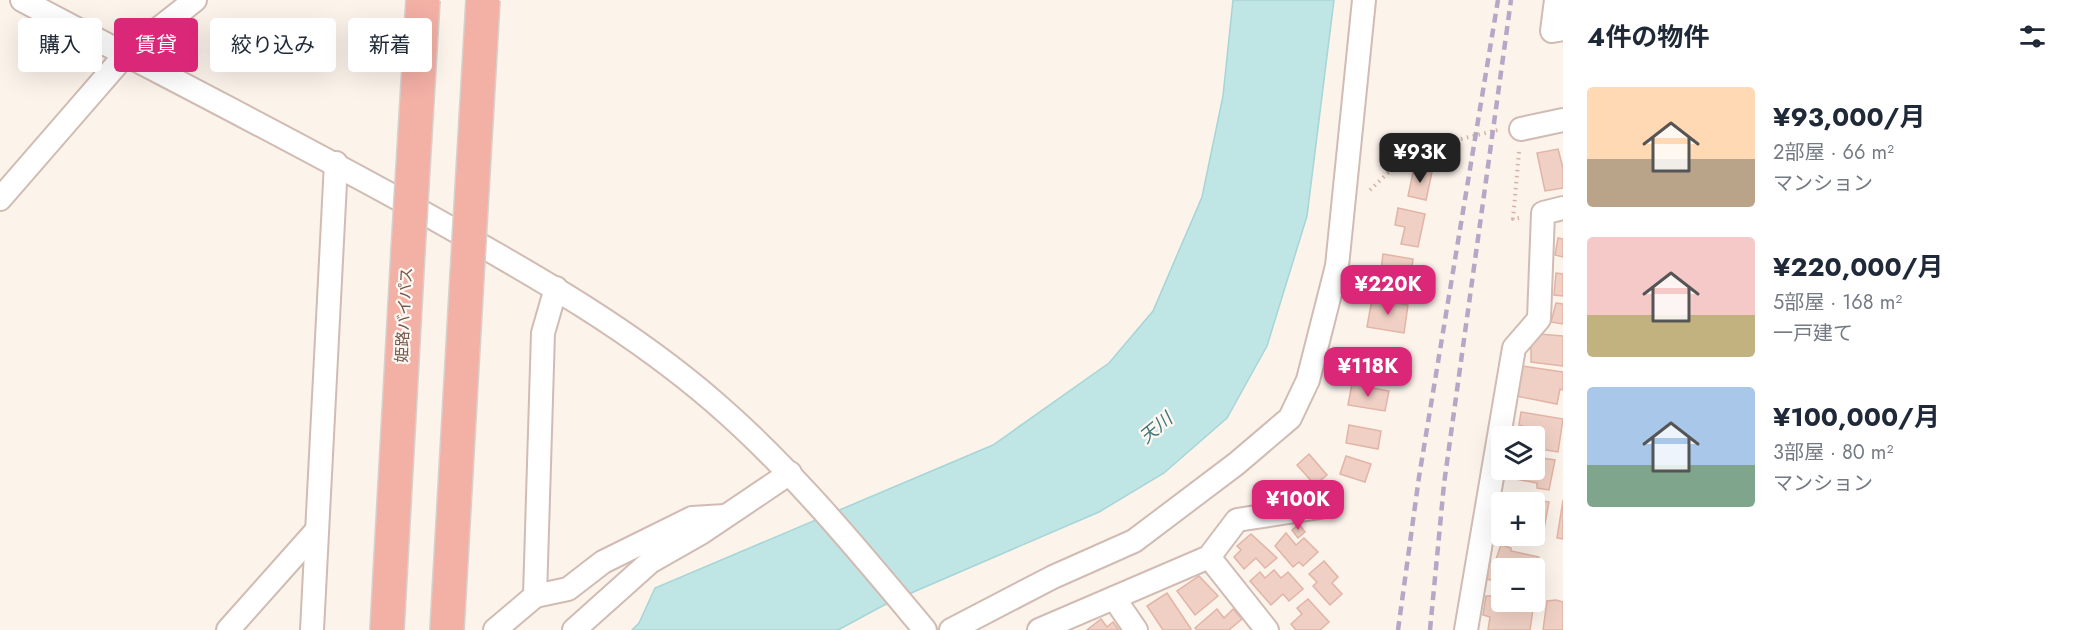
<!DOCTYPE html>
<html lang="ja">
<head>
<meta charset="utf-8">
<style>
	body { margin:0; font-family:Jost,"Noto Sans JP",sans-serif; background:#f2f2f3; color:#1f2937; height:100vh; display:flex; flex-direction:column; font-size:22px; white-space:nowrap }
	* { box-sizing:border-box; margin:0 }
	p { font-size:20px; color:#747a83 }
	.icon { flex:none; width:33px; height:33px; fill:none; stroke:currentColor; stroke-width:2; stroke-linecap:round; stroke-linejoin:round }
	.map { position:relative; flex:1; overflow:hidden }
	.side { display:flex; flex-direction:column; background:#fff; width:510px }
	.side>* { flex:none }
	.hud { position:absolute; left:18px; top:18px; width:570px; height:54px; display:flex; gap:12px }
	.buttons { position:absolute; left:1491px; top:426px; display:grid; gap:12px }
	.buttons a { display:grid; place-items:center; width:54px; height:54px; border-radius:6px; background:#fff; box-shadow:0 6px 24px #0002; font-size:30px }
	.price { position:absolute; translate:-50% -51px; padding:0 14px; border-radius:12px; background:#db2777; color:#fff; font-size:20px; line-height:39px; filter:drop-shadow(0 2px 3px #0008) }
	.price::after { content:''; position:absolute; left:50%; top:36px; width:18px; height:14px; margin-left:-9px; background:inherit; clip-path:polygon(0 0,100% 0,50% 100%) }
	.price.active { background:#222; color:#fff }
	ul { padding:0; list-style:none }
	li { display:flex; align-items:center; gap:18px; height:150px; padding:0 24px }
	li span { display:grid; place-items:center; flex:none; width:168px; height:120px; border-radius:6px; color:#555 }
	li>.icon { margin-inline-start:auto }
	span .icon { width:72px; height:72px; fill:#fffc; stroke-width:1 }
	li b { font-size:26px }
	h2 { display:flex; justify-content:space-between; align-items:center; height:72px; padding:0 24px; font-size:26px }
	.pill { padding:0 21px; border-radius:6px; background:#fff; box-shadow:0 6px 24px #0002; font-size:21px; line-height:54px }
	.pill.active { background:#db2777; color:#fff }
	main { display:flex; flex:1; min-height:0 }
	.map>svg:first-child { display:block }
</style>
</head>
<body>
<main>
<div class="map">
<svg width="1563" height="630" viewBox="0 0 1563 630">
	<rect width="100%" height="100%" fill="#fcf3eb"/>
	<path fill="#c0e5e5" stroke="#a6d5d7" stroke-width="1.5" d="M 1233,0 L 1334,0 L 1307,216 L 1267,346 L 1227,418 L 1164,473 L 1099,512 L 888,603 L 838,630 L 632,630 L 639,623 L 655,588 L 993,445 L 1109,363 L 1153,311 L 1202,197 L 1223,96 Z"/>
	<g fill="#f0d0c4" stroke="#e2b4a5" stroke-width="1.5">
		<path d="M 1558,149 L 1563,168 L 1563,188 L 1545,191 L 1537,153 Z"/>
		<path d="M 1414,168 L 1432,172 L 1426,200 L 1408,196 Z"/>
		<path d="M 1398,208 L 1425,214 L 1418,247 L 1401,244 L 1405,227 L 1395,225 Z"/>
		<path d="M 1558,238 L 1563,239 L 1563,257 L 1555,255 Z"/>
		<path d="M 1383,254 L 1413,259 L 1409,291 L 1379,287 Z"/>
		<path d="M 1556,273 L 1563,274 L 1563,296 L 1554,295 Z"/>
		<path d="M 1372,299 L 1408,305 L 1404,333 L 1367,327 Z"/>
		<path d="M 1556,303 L 1563,304 L 1563,324 L 1551,322 Z"/>
		<path d="M 1539,334 L 1563,336 L 1563,366 L 1531,362 L 1531,348 L 1523,347 Z"/>
		<path d="M 1367,357 L 1396,360 L 1394,378 L 1364,374 Z"/>
		<path d="M 1522,366 L 1563,372 L 1563,390 L 1560,389 L 1557,404 L 1516,396 Z"/>
		<path d="M 1352,384 L 1389,391 L 1385,411 L 1348,405 Z"/>
		<path d="M 1521,412 L 1563,419 L 1558,452 L 1534,448 L 1534,436 L 1510,436 L 1522,435 L 1523,426 L 1519,425 Z"/>
		<path d="M 1349,425 L 1381,431 L 1378,449 L 1346,443 Z"/>
		<path d="M 1309,454 L 1327,475 L 1315,485 L 1297,465 Z"/>
		<path d="M 1346,456 L 1371,464 L 1365,482 L 1340,474 Z"/>
		<path d="M 1534,457 L 1555,460 L 1549,490 L 1537,488 L 1537,483 L 1505,477 L 1506,470 L 1534,470 Z"/>
		<path d="M 1505,494 L 1549,502 L 1541,545 L 1523,543 L 1524,536 L 1534,536 L 1534,502 L 1504,502 Z"/>
		<path d="M 1563,500 L 1563,539 L 1557,538 Z"/>
		<path d="M 1299,524 L 1305,532 L 1298,538 L 1292,530 Z"/>
		<path d="M 1286,533 L 1296,545 L 1304,538 L 1318,552 L 1303,566 L 1299,562 L 1293,567 L 1275,546 Z"/>
		<path d="M 1251,534 L 1277,558 L 1265,568 L 1256,558 L 1244,569 L 1234,557 L 1241,550 L 1237,546 Z"/>
		<path d="M 1501,545 L 1511,548 L 1511,551 L 1539,557 L 1535,581 L 1534,568 L 1502,568 L 1500,582 L 1486,579 L 1488,562 L 1495,562 Z"/>
		<path d="M 1324,561 L 1338,577 L 1332,583 L 1342,594 L 1330,605 L 1313,586 L 1317,582 L 1309,574 Z"/>
		<path d="M 1274,570 L 1281,578 L 1288,572 L 1303,589 L 1289,601 L 1283,594 L 1271,605 L 1250,581 L 1260,572 L 1265,578 Z"/>
		<path d="M 1199,576 L 1218,596 L 1195,615 L 1177,591 Z"/>
		<path d="M 1495,591 L 1502,593 L 1502,602 L 1534,602 L 1530,630 L 1488,630 L 1490,617 L 1483,615 L 1486,596 L 1493,596 Z"/>
		<path d="M 1167,593 L 1191,629 L 1190,630 L 1163,630 L 1147,606 Z"/>
		<path d="M 1308,599 L 1329,622 L 1320,630 L 1296,630 L 1291,624 L 1302,614 L 1297,608 Z"/>
		<path d="M 1556,600 L 1563,602 L 1563,630 L 1543,630 L 1547,601 Z"/>
		<path d="M 1217,609 L 1224,618 L 1233,609 L 1242,619 L 1229,630 L 1197,630 L 1195,628 Z"/>
		<path d="M 1101,619 L 1107,627 L 1113,622 L 1119,630 L 1087,630 Z"/>
	</g>
	<g fill="none" stroke-linecap="round" stroke-linejoin="round">
		<g stroke="#d0bcb3" stroke-width="26">
			<g id="minor">
				<path d="M 22,0 C 163,75 307,147 447,226 C 539,278 632,331 713,401 C 792,469 858,550 925,630"/>
				<path d="M 1556,0 L 1552,31 L 1563,29"/>
				<path d="M 1521,129 L 1563,120"/>
				<path d="M 0,199 L 125,55 L 195,0"/>
				<path d="M 1209,557 L 1267,630"/>
				<path d="M 535,596 L 568,589 L 603,562 L 692,518 L 725,516"/>
				<path d="M 1114,598 L 1136,630"/>
				<path d="M 228,630 L 317,530"/>
				<path d="M 312,630 L 336,163"/>
				<path d="M 495,630 L 535,596 L 543,333 L 556,288"/>
				<path d="M 574,630 L 650,562 L 701,533 L 790,473"/>
				<path d="M 951,630 L 1053,577 L 1134,541 L 1236,464 L 1290,418 L 1308,380 L 1337,266 L 1364,0"/>
				<path d="M 1039,630 L 1209,557 L 1237,520 L 1320,507"/>
				<path d="M 1466,630 L 1514,348 L 1539,319 L 1543,213 L 1563,208"/>
			</g>
		</g>
		<g stroke="#d9d0cd" stroke-width="36">
			<g id="motorway">
				<path d="M 387,630 L 408,251"/>
				<path d="M 447,630 L 467,276"/>
			</g>
		</g>
		<g stroke="#d6b3a6" stroke-width="4" stroke-dasharray="1.5 4.5" stroke-linecap="butt">
			<path d="M 1519,152 L 1513,219 L 1519,218"/>
			<path d="M 1370,190 L 1411,151 L 1498,130"/>
		</g>
		<use href="#minor" stroke="#fff" stroke-width="22"/>
		<use href="#motorway" stroke="#f3b0a5" stroke-width="33"/>
		<g stroke="#b5a8c6" stroke-width="4.5" stroke-dasharray="9 6" stroke-linecap="butt">
			<path d="M 1398,630 L 1419,477 L 1498,0"/>
			<path d="M 1430,630 L 1444,484 L 1511,0"/>
		</g>
		<g stroke="#d9d0cd" stroke-width="36" stroke-linecap="butt">
			<g id="motorway-bridge">
				<path d="M 408,251 L 423,0"/>
				<path d="M 467,276 L 483,0"/>
			</g>
		</g>
		<use href="#motorway-bridge" stroke="#f3b0a5" stroke-width="33"/>
	</g>
	<g text-anchor="middle" dominant-baseline="central" stroke-width="4.5" stroke-linejoin="round" paint-order="stroke">
		<g font-size="16" fill="#76584e" stroke="#fef8f2">
			<text transform="translate(404 315) rotate(-87)">姫路バイパス</text>
		</g>
		<g font-size="18" font-style="italic" fill="#42787a" stroke="#fef8f2">
			<text transform="translate(1156 428) rotate(-40)">天川</text>
		</g>
	</g>
</svg>
<div class="buttons">
<a><svg class="icon" aria-label="layers" viewBox="0 0 24 24"><path d="M12 4l9 5-9 5-9-5zM3 14l9 5 9-5"/></svg></a>
<a>+</a>
<a>−</a>
</div>
<b class="price active" style="left:1420px;top:184px">¥93K</b>
<b class="price" style="left:1388px;top:316px">¥220K</b>
<b class="price" style="left:1368px;top:398px">¥118K</b>
<b class="price" style="left:1298px;top:531px">¥100K</b>
<div class="hud">
<a class="pill">購入</a>
<a class="pill active">賃貸</a>
<a class="pill">絞り込み</a>
<a class="pill">新着</a>
</div>
</div>
<section class="side">
<h2>4件の物件<svg class="icon" aria-label="filters" viewBox="0 0 24 24"><path d="M4 7h16M4 17h16"/><circle cx="9" cy="7" r="2"/><circle cx="15" cy="17" r="2"/></svg></h2>
<ul>
<li><span style="background:linear-gradient(#ffd9b3 60%,#b9a48a 0)"><svg class="icon" aria-label="home" viewBox="0 0 24 24"><path d="M3 11l9-7 9 7M6 9v11h12V9"/></svg></span><div><b>¥93,000/月</b><p>2部屋 · 66 m²</p><p>マンション</p></div></li>
<li><span style="background:linear-gradient(#f6c9c9 65%,#c2b280 0)"><svg class="icon" aria-label="home" viewBox="0 0 24 24"><path d="M3 11l9-7 9 7M6 9v11h12V9"/></svg></span><div><b>¥220,000/月</b><p>5部屋 · 168 m²</p><p>一戸建て</p></div></li>
<li><span style="background:linear-gradient(#a9c7e8 65%,#7fa58c 0)"><svg class="icon" aria-label="home" viewBox="0 0 24 24"><path d="M3 11l9-7 9 7M6 9v11h12V9"/></svg></span><div><b>¥100,000/月</b><p>3部屋 · 80 m²</p><p>マンション</p></div></li>
</ul>
</section>
</main>
</body>
</html>
